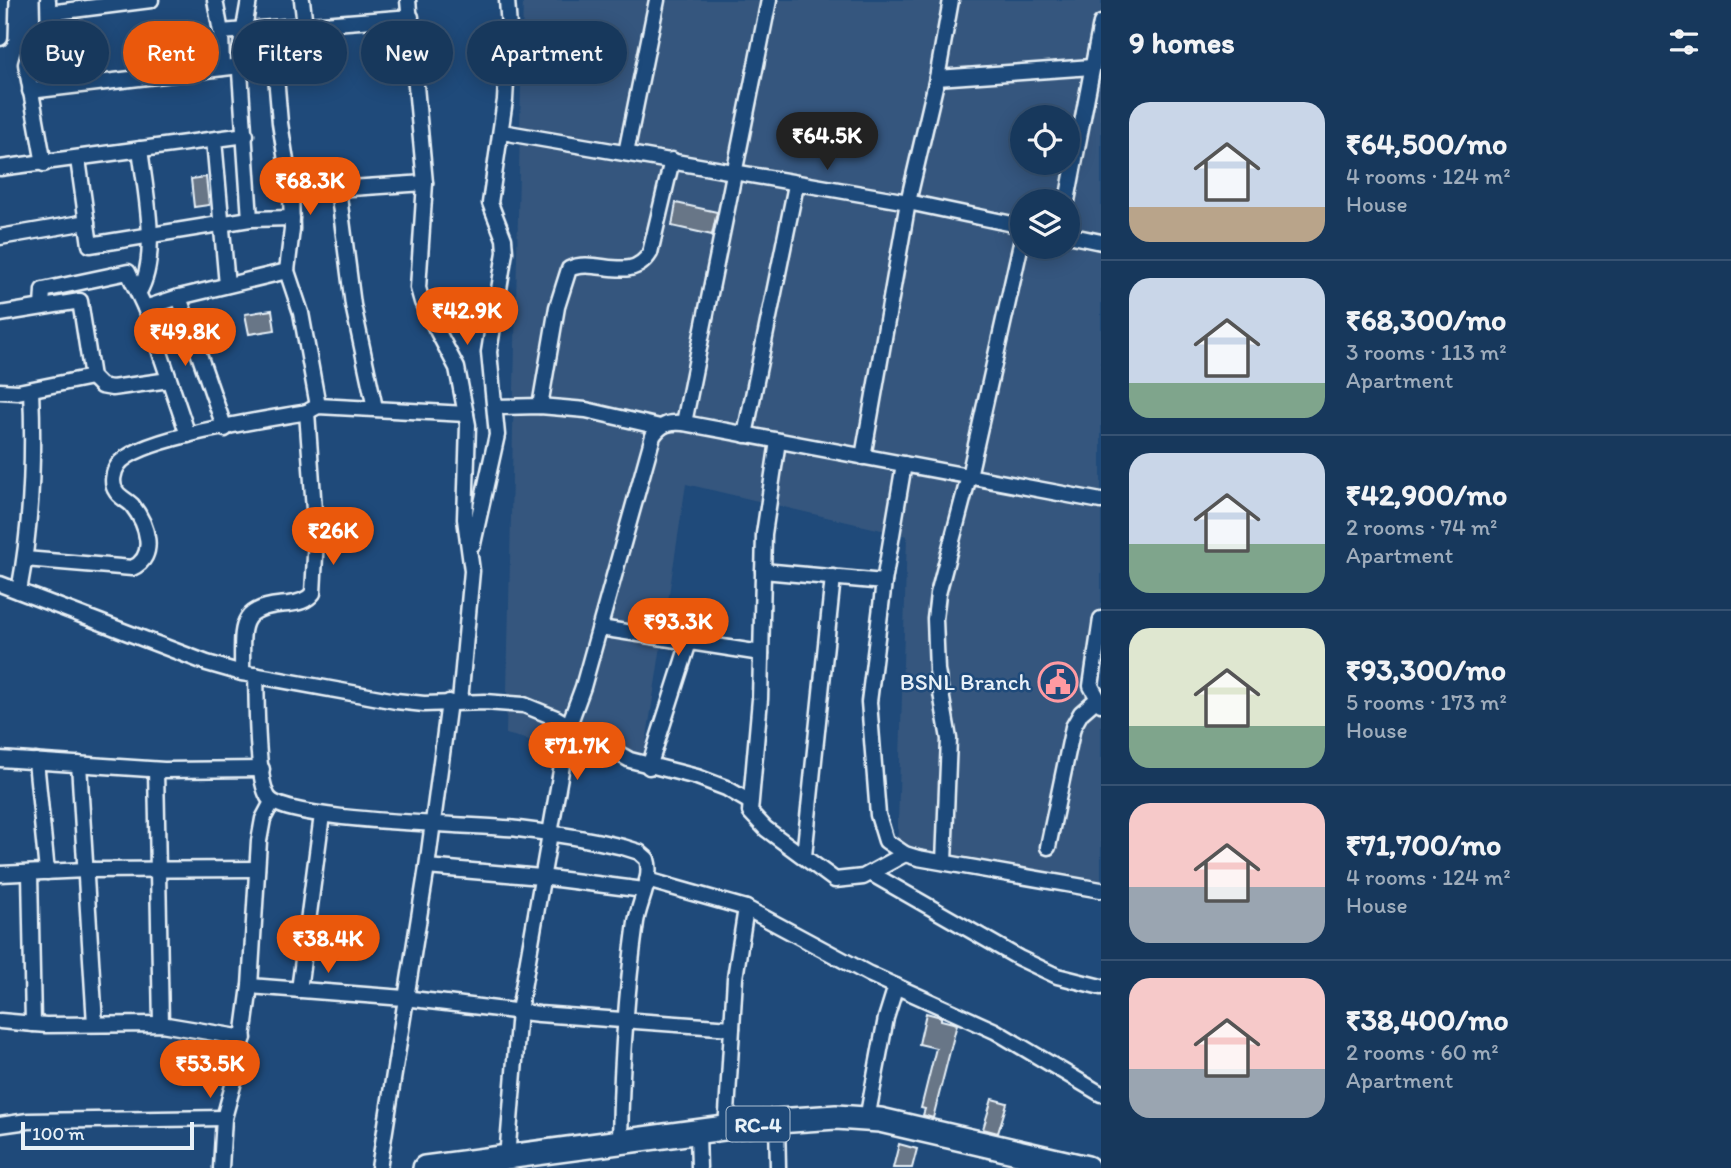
<!DOCTYPE html>
<html lang="en">
<head>
<meta charset="utf-8">
<style>
	body { margin:0; font-family:Itim,sans-serif; background:#244365; color:#f1f3f6; height:100vh; display:flex; flex-direction:column; font-size:26px; white-space:nowrap }
	* { box-sizing:border-box; margin:0 }
	p { font-size:23px; color:#9eacbb }
	.icon { flex:none; width:38px; height:38px; fill:none; stroke:currentColor; stroke-width:2; stroke-linecap:round; stroke-linejoin:round }
	.map { position:relative; flex:1; overflow:hidden }
	.side { display:flex; flex-direction:column; background:#17385c; width:630px }
	.side>* { flex:none }
	.hud { position:absolute; left:21px; top:21px; width:665px; height:63px; display:flex; gap:14px }
	.tools { position:absolute; left:1010px; top:105px; display:grid; gap:14px }
	.tools a { display:grid; place-items:center; width:70px; height:70px; border-radius:50%; background:#17385c; box-shadow:0 4px 18px #0003,0 0 0 2px #365272; font-size:35px }
	.scale { position:absolute; left:21px; bottom:18px; width:173px; box-sizing:border-box; padding-left:7px; border:4px solid #e8f1f8; border-top:0; font-size:19px; line-height:24px; white-space:nowrap; color:#e8f1f8; -webkit-text-stroke:5px #1f4a7a; paint-order:stroke }
	.price { position:absolute; translate:-50% -60px; padding:0 16px; border-radius:24px; background:#ea580c; color:#fff; font-size:23px; line-height:46px; filter:drop-shadow(0 2px 4px #0008) }
	.price::after { content:''; position:absolute; left:50%; top:42px; width:21px; height:16px; margin-left:-10px; background:inherit; clip-path:polygon(0 0,100% 0,50% 100%) }
	.price.on { background:#222; color:#fff }
	ul { padding:0; list-style:none }
	li { display:flex; align-items:center; gap:21px; height:175px; padding:0 28px }
	li+li { border-top:2px solid #365272 }
	li span { display:grid; place-items:center; flex:none; width:196px; height:140px; border-radius:21px; color:#555 }
	li>.icon { margin-inline-start:auto }
	span .icon { width:84px; height:84px; fill:#fffc; stroke-width:1 }
	li b { font-size:30px }
	h2 { display:flex; justify-content:space-between; align-items:center; height:84px; padding:0 28px; font-size:30px }
	.pill { padding:0 24px; border-radius:32px; background:#17385c; box-shadow:0 4px 18px #0003,0 0 0 2px #365272; font-size:24px; line-height:63px }
	.pill.on { background:#ea580c; color:#fff }
	main { display:flex; flex:1; min-height:0 }
	.map>svg:first-child { display:block }
</style>
</head>
<body>
<main>
<div class="map">
<svg width="1101" height="1168" viewBox="0 0 1101 1168">
	<rect width="100%" height="100%" fill="#1f4a7a"/>
	<filter id="ink" filterUnits="userSpaceOnUse"><feTurbulence type="fractalNoise" baseFrequency=".0143" numOctaves="2"/><feDisplacementMap in="SourceGraphic" scale="14" xChannelSelector="R" yChannelSelector="G"/><feConvolveMatrix kernelMatrix="1 2 1 2 8 2 1 2 1" color-interpolation-filters="sRGB"/></filter>
	<g filter="url(#ink)">
		<path fill="#35577e" fill-rule="evenodd" d="M 523,0 L 1101,0 L 1101,891 L 897,856 L 907,536 L 686,484 L 642,769 L 506,734 ZM 1022,117 L 1068,117 L 1068,163 L 1022,163 ZM 1022,201 L 1068,201 L 1068,247 L 1022,247 Z"/>
		<g fill="#687687" stroke="#e8f1f8" stroke-width="2">
			<path d="M 206,177 L 209,205 L 194,207 L 191,179 Z"/>
			<path d="M 676,203 L 717,212 L 712,235 L 672,226 Z"/>
			<path d="M 272,310 L 275,330 L 249,334 L 245,314 Z"/>
			<path d="M 926,1013 L 941,1017 L 941,1020 L 957,1024 L 933,1118 L 923,1115 L 925,1109 L 921,1108 L 936,1048 L 919,1044 Z"/>
			<path d="M 992,1099 L 1007,1103 L 998,1133 L 983,1129 Z"/>
			<path d="M 899,1144 L 917,1149 L 912,1168 L 893,1168 Z"/>
		</g>
		<g fill="none" stroke-linecap="round" stroke-linejoin="round">
			<g stroke="#e8f1f8" stroke-width="19">
				<g id="street">
					<path d="M 215,0 L 221,32 L 222,68"/>
					<path d="M 249,0 L 239,57 L 250,219"/>
					<path d="M 302,0 L 305,26"/>
					<path d="M 408,0 L 425,183 L 418,288 L 422,302 L 457,368 L 468,425 L 465,519 L 472,571 L 460,701"/>
					<path d="M 49,13 L 151,0"/>
					<path d="M 272,29 L 280,123 L 291,192 L 292,229 L 287,271 L 301,313 L 318,406"/>
					<path d="M 221,32 L 411,17"/>
					<path d="M 0,38 L 1,0"/>
					<path d="M 937,78 L 1092,67"/>
					<path d="M 30,91 L 240,66"/>
					<path d="M 502,132 L 908,202 L 1022,226"/>
					<path d="M 214,140 L 227,285"/>
					<path d="M 626,153 L 657,0"/>
					<path d="M 78,159 L 90,245 L 250,219 L 292,218"/>
					<path d="M 44,164 L 26,64 L 28,57 L 49,40 L 48,0"/>
					<path d="M 0,168 L 246,135"/>
					<path d="M 338,189 L 353,305 L 375,408"/>
					<path d="M 291,192 L 425,183"/>
					<path d="M 1067,201 L 1101,23"/>
					<path d="M 1068,235 L 1101,242"/>
					<path d="M 0,237 L 87,222"/>
					<path d="M 139,292 C 160,256 145,190 140,149"/>
					<path d="M 179,297 L 225,429"/>
					<path d="M 42,307 L 43,290 L 128,272 L 145,308 L 188,435"/>
					<path d="M 145,308 L 179,297 L 287,271"/>
					<path d="M 0,314 L 80,301 L 92,377 L 101,386 L 112,388 L 169,380"/>
					<path d="M 0,391 L 18,392 L 92,377"/>
					<path d="M 540,406 L 557,307 L 569,269 C 595,256 631,285 650,253 L 672,160"/>
					<path d="M 495,407 L 540,406 L 586,410 L 660,427"/>
					<path d="M 684,423 L 769,0"/>
					<path d="M 745,435 L 796,185"/>
					<path d="M 778,441 L 764,534 L 760,699 L 750,812 L 766,829 L 835,880 L 863,877 L 905,854"/>
					<path d="M 863,457 L 908,202 L 937,78 L 951,0"/>
					<path d="M 904,464 L 884,582 L 869,702 L 878,815 L 886,841 L 905,854 L 918,858 L 1101,890"/>
					<path d="M 473,544 L 497,435 L 489,352 L 505,252 L 504,239 L 490,203 L 505,100 L 509,28 L 507,0"/>
					<path d="M 25,559 L 132,568 C 158,557 147,524 132,505 C 127,500 119,497 116,491 C 111,484 113,472 118,465 C 137,437 270,419 307,412 L 318,406 L 466,414"/>
					<path d="M 763,571 L 884,582"/>
					<path d="M 0,584 L 207,663 L 242,673 L 396,701 L 424,704 L 485,702 L 524,705 L 556,718 L 630,760 L 697,777 L 726,788 L 750,802"/>
					<path d="M 19,591 C 32,523 34,458 31,390"/>
					<path d="M 1101,619 L 1091,686 L 1101,704"/>
					<path d="M 600,628 L 761,653"/>
					<path d="M 242,673 C 243,627 235,607 288,604 C 298,603 307,601 313,593 L 316,538 L 307,412"/>
					<path d="M 256,675 C 257,701 256,777 268,797 C 284,823 480,824 518,829 C 553,833 589,839 623,847 L 639,852 L 647,859 C 653,878 639,903 636,922 C 626,995 621,1069 620,1143"/>
					<path d="M 0,759 L 164,770 L 262,769"/>
					<path d="M 36,761 L 47,872"/>
					<path d="M 79,764 L 95,1024"/>
					<path d="M 649,767 L 689,642"/>
					<path d="M 156,770 L 161,1024"/>
					<path d="M 1048,847 L 1073,727 L 1081,713 L 1096,700"/>
					<path d="M 804,856 L 833,577"/>
					<path d="M 944,862 L 949,739 L 937,670 L 935,619 L 938,594 L 969,476 L 1022,239"/>
					<path d="M 427,867 L 541,877 L 644,890"/>
					<path d="M 30,873 L 33,1024"/>
					<path d="M 0,874 L 86,870 L 257,869"/>
					<path d="M 872,874 L 1019,958 L 1057,976 L 1101,987"/>
					<path d="M 647,880 L 746,908 L 869,974 L 995,1031 L 1101,1094"/>
					<path d="M 250,986 L 404,998 L 539,1014 L 732,1028"/>
					<path d="M 299,990 L 322,815"/>
					<path d="M 0,1021 L 46,1025 L 161,1024 L 244,1038"/>
					<path d="M 867,1119 L 886,1018 L 896,986"/>
					<path d="M 777,1121 L 778,1168"/>
					<path d="M 0,1125 L 28,1121 L 224,1118"/>
					<path d="M 726,1130 L 735,978 L 746,908"/>
					<path d="M 698,1133 L 699,1168"/>
					<path d="M 507,1158 L 519,1011 L 569,725 L 583,687 L 653,436 C 662,423 670,422 684,423 L 1101,501"/>
					<path d="M 221,1168 L 224,1118 L 240,1060 L 250,986 L 259,841 L 263,819 L 272,802"/>
					<path d="M 379,1168 L 427,867 L 449,702"/>
				</g>
			</g>
			<g stroke="#e8f1f8" stroke-width="28">
				<path id="primary" d="M 425,1168 L 777,1121 L 836,1117 L 880,1120 L 1087,1168"/>
			</g>
			<use href="#street" stroke="#1f4a7a" stroke-width="14"/>
			<use href="#primary" stroke="#1f4a7a" stroke-width="23"/>
		</g>
	</g>
	<defs>
		<g id="civic-ring" transform="scale(2.0125)"><circle r="9.5" fill="#1f4a7a" stroke="#ff9aa2" stroke-width="1.5"/><path d="M-.6-6.5H3V-4.5H.6V-3L4-1V1h2V6H-6V1h2V-1L-.6-3ZM-1.2 2.5V6h2.4V2.5Z" fill="#ff9aa2"/></g>
	</defs>
	<g fill-rule="evenodd">
		<use href="#civic-ring" x="1058" y="682"/>
	</g>
	<g text-anchor="middle" dominant-baseline="central" stroke-width="5" stroke-linejoin="round" paint-order="stroke">
		<rect fill="#1f4a7a" stroke="#acbfd2" stroke-width="2" x="726.5" y="1106.5" width="63" height="35" rx="5"/>
		<g font-size="21" font-weight="bold" fill="#e8f1f8">
			<text x="758" y="1124">RC-4</text>
		</g>
		<g font-size="23" fill="#e8f1f8" stroke="#1f4a7a" text-anchor="end">
			<text x="1031" y="682">BSNL Branch</text>
		</g>
	</g>
</svg>
<div class="tools">
<a><svg class="icon" aria-label="locate" viewBox="0 0 24 24"><circle cx="12" cy="12" r="6"/><path d="M12 2v4M12 18v4M2 12h4M18 12h4"/></svg></a>
<a><svg class="icon" aria-label="layers" viewBox="0 0 24 24"><path d="M12 4l9 5-9 5-9-5zM3 14l9 5 9-5"/></svg></a>
</div>
<div class="scale">100 m</div>
<b class="price on" style="left:827px;top:172px">₹64.5K</b>
<b class="price" style="left:310px;top:217px">₹68.3K</b>
<b class="price" style="left:467px;top:347px">₹42.9K</b>
<b class="price" style="left:185px;top:368px">₹49.8K</b>
<b class="price" style="left:333px;top:567px">₹26K</b>
<b class="price" style="left:678px;top:658px">₹93.3K</b>
<b class="price" style="left:577px;top:782px">₹71.7K</b>
<b class="price" style="left:328px;top:975px">₹38.4K</b>
<b class="price" style="left:210px;top:1100px">₹53.5K</b>
<div class="hud">
<a class="pill">Buy</a>
<a class="pill on">Rent</a>
<a class="pill">Filters</a>
<a class="pill">New</a>
<a class="pill">Apartment</a>
</div>
</div>
<section class="side">
<h2>9 homes<svg class="icon" aria-label="filters" viewBox="0 0 24 24"><path d="M4 7h16M4 17h16"/><circle cx="9" cy="7" r="2"/><circle cx="15" cy="17" r="2"/></svg></h2>
<ul>
<li><span style="background:linear-gradient(#c9d6e8 75%,#b9a48a 0)"><svg class="icon" aria-label="home" viewBox="0 0 24 24"><path d="M3 11l9-7 9 7M6 9v11h12V9"/></svg></span><div><b>₹64,500/mo</b><p>4 rooms · 124 m²</p><p>House</p></div></li>
<li><span style="background:linear-gradient(#c9d6e8 75%,#7fa58c 0)"><svg class="icon" aria-label="home" viewBox="0 0 24 24"><path d="M3 11l9-7 9 7M6 9v11h12V9"/></svg></span><div><b>₹68,300/mo</b><p>3 rooms · 113 m²</p><p>Apartment</p></div></li>
<li><span style="background:linear-gradient(#c9d6e8 65%,#7fa58c 0)"><svg class="icon" aria-label="home" viewBox="0 0 24 24"><path d="M3 11l9-7 9 7M6 9v11h12V9"/></svg></span><div><b>₹42,900/mo</b><p>2 rooms · 74 m²</p><p>Apartment</p></div></li>
<li><span style="background:linear-gradient(#dfe7d0 70%,#7fa58c 0)"><svg class="icon" aria-label="home" viewBox="0 0 24 24"><path d="M3 11l9-7 9 7M6 9v11h12V9"/></svg></span><div><b>₹93,300/mo</b><p>5 rooms · 173 m²</p><p>House</p></div></li>
<li><span style="background:linear-gradient(#f6c9c9 60%,#9aa5b1 0)"><svg class="icon" aria-label="home" viewBox="0 0 24 24"><path d="M3 11l9-7 9 7M6 9v11h12V9"/></svg></span><div><b>₹71,700/mo</b><p>4 rooms · 124 m²</p><p>House</p></div></li>
<li><span style="background:linear-gradient(#f6c9c9 65%,#9aa5b1 0)"><svg class="icon" aria-label="home" viewBox="0 0 24 24"><path d="M3 11l9-7 9 7M6 9v11h12V9"/></svg></span><div><b>₹38,400/mo</b><p>2 rooms · 60 m²</p><p>Apartment</p></div></li>
</ul>
</section>
</main>
</body>
</html>
